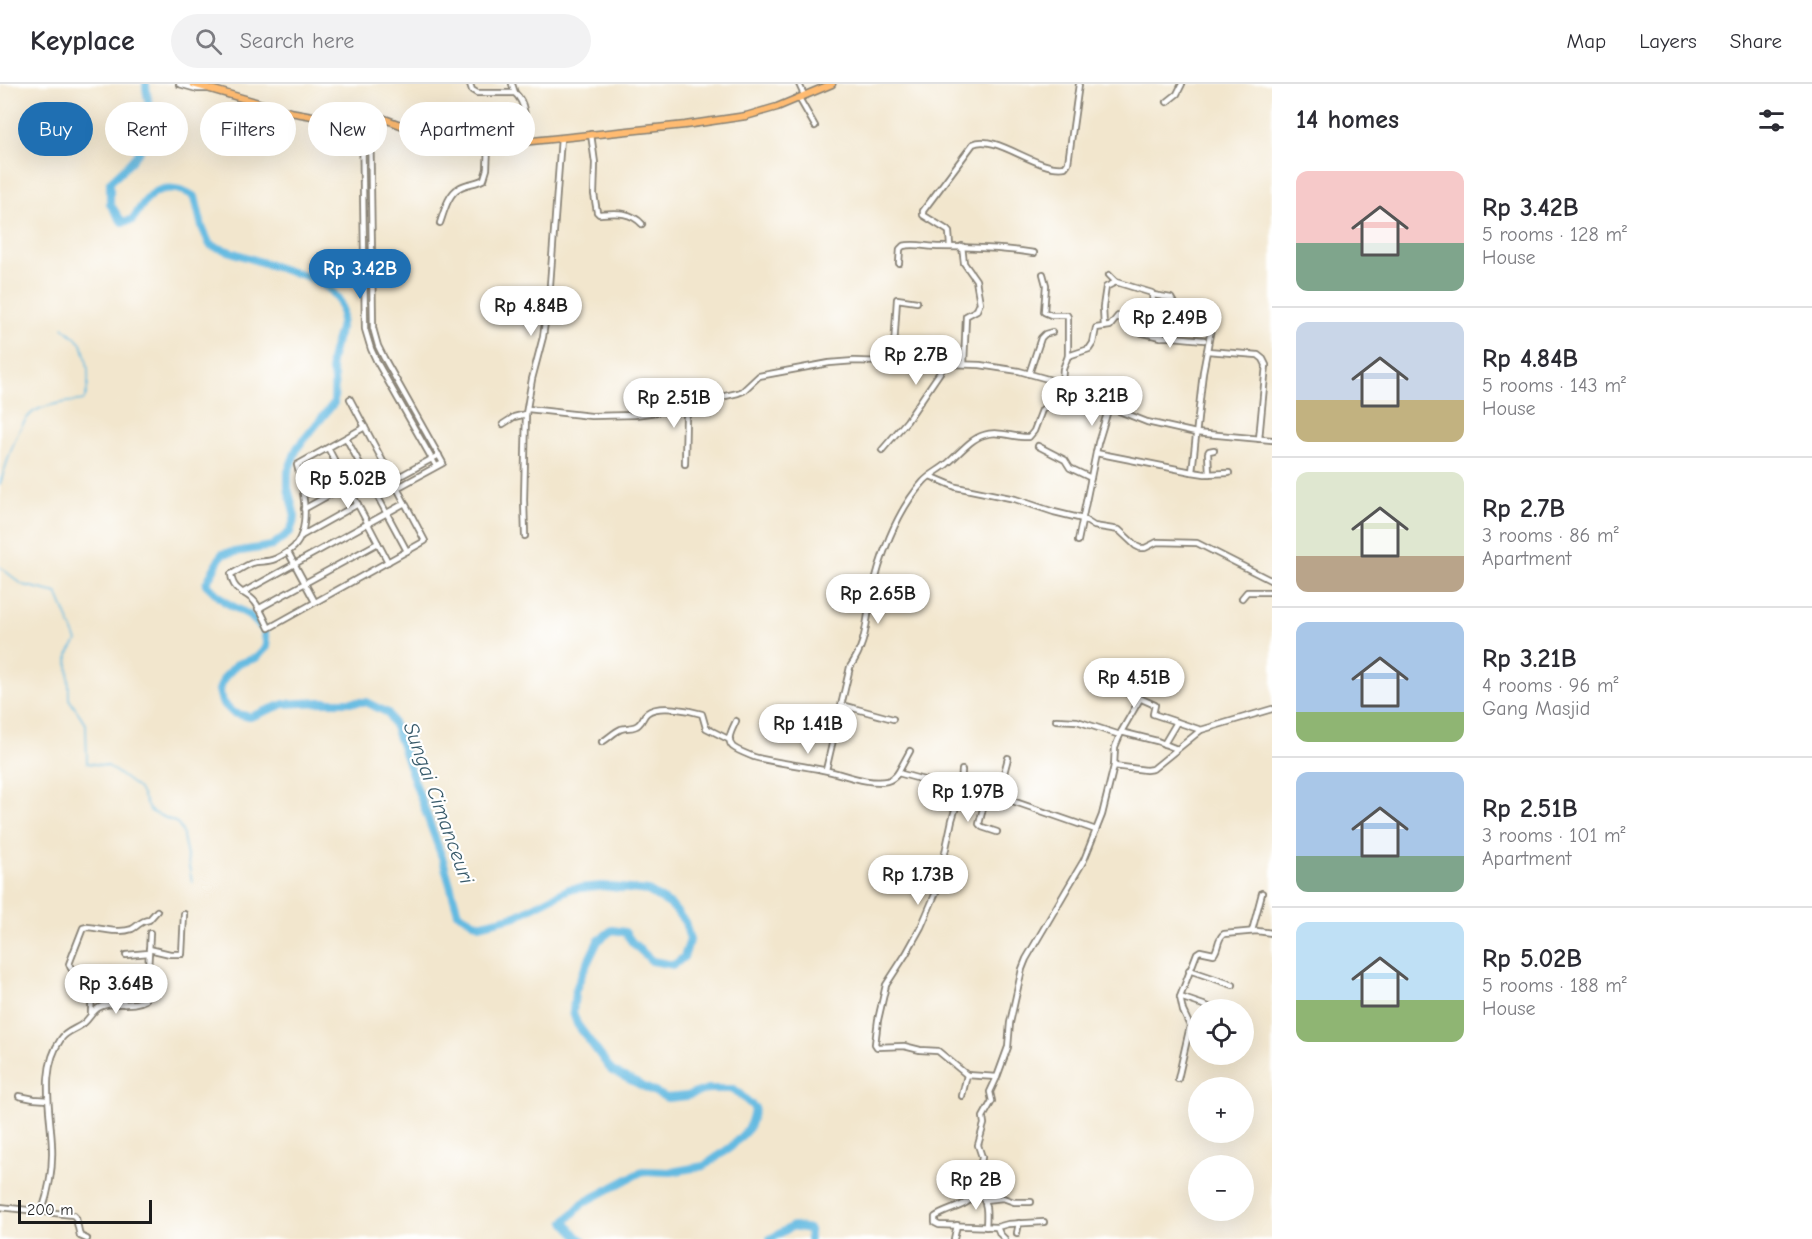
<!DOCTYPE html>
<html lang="en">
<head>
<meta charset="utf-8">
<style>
	body { margin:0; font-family:"Comic Neue",sans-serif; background:#f2f2f3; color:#2b2b33; height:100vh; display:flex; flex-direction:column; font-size:22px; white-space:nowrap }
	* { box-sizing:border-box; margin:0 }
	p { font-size:20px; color:#7c7c81 }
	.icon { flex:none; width:33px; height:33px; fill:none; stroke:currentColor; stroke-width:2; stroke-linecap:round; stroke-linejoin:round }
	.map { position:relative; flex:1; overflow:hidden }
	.details { display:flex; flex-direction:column; background:#fff; width:540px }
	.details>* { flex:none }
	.guide { position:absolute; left:18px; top:18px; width:570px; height:54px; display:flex; gap:12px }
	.buttons { position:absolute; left:1188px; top:915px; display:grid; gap:12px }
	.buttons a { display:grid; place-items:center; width:66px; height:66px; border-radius:50%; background:#fff; box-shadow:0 6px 24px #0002; font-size:30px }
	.scale { position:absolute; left:18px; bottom:15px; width:134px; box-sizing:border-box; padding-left:6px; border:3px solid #1c1c1c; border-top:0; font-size:16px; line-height:21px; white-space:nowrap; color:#1c1c1c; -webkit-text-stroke:4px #fff; paint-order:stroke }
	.price { position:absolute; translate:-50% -51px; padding:0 14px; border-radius:21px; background:#fff; color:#222; font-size:20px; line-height:39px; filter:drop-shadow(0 2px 3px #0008) }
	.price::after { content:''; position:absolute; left:50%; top:36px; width:18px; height:14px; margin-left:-9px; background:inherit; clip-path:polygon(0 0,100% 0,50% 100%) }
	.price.selected { background:#1f6fb2; color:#fff }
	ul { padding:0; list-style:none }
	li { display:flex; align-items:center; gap:18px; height:150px; padding:0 24px }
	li+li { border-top:2px solid #e1e1e2 }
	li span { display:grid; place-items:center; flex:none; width:168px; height:120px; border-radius:12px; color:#555 }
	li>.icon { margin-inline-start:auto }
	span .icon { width:72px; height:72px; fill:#fffc; stroke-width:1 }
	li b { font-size:26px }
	h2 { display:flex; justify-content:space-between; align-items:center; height:72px; padding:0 24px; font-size:26px }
	.pill { padding:0 21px; border-radius:27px; background:#fff; box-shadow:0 6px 24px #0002; font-size:21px; line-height:54px }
	.pill.selected { background:#1f6fb2; color:#fff }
	header { display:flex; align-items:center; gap:36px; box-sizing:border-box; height:84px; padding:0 30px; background:#fff; border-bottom:2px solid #e1e1e2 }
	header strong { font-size:28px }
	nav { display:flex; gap:33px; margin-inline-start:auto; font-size:21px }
	.search { width:420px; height:54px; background:#f2f2f3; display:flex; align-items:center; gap:15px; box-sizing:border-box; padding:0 21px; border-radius:33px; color:#7c7c81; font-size:22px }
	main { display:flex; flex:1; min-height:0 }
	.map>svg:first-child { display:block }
</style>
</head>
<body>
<header>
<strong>Keyplace</strong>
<div class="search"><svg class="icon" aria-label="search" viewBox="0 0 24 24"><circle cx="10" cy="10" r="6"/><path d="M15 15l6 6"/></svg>Search here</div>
<nav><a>Map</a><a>Layers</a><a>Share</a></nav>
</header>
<main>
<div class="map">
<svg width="1272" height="1155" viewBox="0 0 1272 1155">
	<rect width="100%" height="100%" fill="#fff"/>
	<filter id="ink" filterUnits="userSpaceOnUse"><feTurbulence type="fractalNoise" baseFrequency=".0167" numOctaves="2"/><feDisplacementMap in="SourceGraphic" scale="12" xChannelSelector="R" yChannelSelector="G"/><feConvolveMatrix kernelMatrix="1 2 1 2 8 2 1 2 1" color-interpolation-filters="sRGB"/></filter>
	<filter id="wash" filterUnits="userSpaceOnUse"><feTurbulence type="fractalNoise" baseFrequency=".008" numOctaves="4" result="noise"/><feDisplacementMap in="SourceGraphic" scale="24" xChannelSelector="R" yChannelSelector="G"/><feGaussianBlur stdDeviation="1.35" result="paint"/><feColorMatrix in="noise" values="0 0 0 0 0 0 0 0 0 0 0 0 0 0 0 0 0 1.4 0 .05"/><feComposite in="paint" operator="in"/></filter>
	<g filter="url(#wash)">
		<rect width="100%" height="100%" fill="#f2e6cd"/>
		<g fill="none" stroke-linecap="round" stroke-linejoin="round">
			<g stroke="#64bae1" stroke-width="1.5">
				<path d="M 0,400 C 7,380 18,334 37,326 C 51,319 69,318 84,316 C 91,300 89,276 81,260 C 77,254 68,248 63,243"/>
				<path d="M 0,483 L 23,501 L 57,509 L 77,557 L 68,571 L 69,615 L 86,640 L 87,679 L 108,682 L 139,705 L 150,727 L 177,739 L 182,747 L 192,798"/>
			</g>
			<g stroke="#64bae1" stroke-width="8">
				<path d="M 146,0 C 146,11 150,21 151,32 C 153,59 128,82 110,98 L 110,120 L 122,138 L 132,136 C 138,128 143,118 150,112 C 163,100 182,104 195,113 L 202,143 L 210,161 L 291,188 C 310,191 341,205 342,228 C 343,246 333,261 331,278 C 330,284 334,290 334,296 C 335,304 334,312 334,319 L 297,364 L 288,388 L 288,404 L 295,433 L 290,448 L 272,462 L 222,470 L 206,500 L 225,518 L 249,531 L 264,546 L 267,563 L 256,574 L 237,580 L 224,594 L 219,606 L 222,618 L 233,629 L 250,633 L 284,620 L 321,618 L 366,618 L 388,629 L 395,643 L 443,776 L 458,829 L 479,841 L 516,832 L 569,805 L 602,802 L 648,807 L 671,821 L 685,838 L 690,856 L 684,873 L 674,881 L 652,877 L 632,858 L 625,848 L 612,846 L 598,857 L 582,890 L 575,908 L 573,928 L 577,940 L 612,987 L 667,1014 L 687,1012 L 708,1005 L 734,1005 L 755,1024 L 749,1044 L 731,1063 L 704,1082 L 671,1088 L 643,1087 L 583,1119 L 565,1138 L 578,1153 L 582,1155"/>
				<path d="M 770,1155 L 793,1142 L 809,1145 L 810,1155"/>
			</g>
		</g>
	</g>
	<g filter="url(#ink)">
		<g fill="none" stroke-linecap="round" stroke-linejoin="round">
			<g stroke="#878174" stroke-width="8">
				<g id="minor">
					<path d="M 179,0 L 197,5 L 207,5"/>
					<path d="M 470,0 L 472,6 L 477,9 L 515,9 C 528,21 525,40 525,57"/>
					<path d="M 512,0 L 515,9"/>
					<path d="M 799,0 L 804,11"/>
					<path d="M 799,14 L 815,42"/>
					<path d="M 1167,18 L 1177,10 L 1182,0"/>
					<path d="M 370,30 L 373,244 L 378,262 L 384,274 L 443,379 L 397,404"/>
					<path d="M 362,31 L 365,245 L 371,265 L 377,278 L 436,382"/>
					<path d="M 591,50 L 595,79 L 594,110 L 597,128 L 599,130 C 616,129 630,127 642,140"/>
					<path d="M 440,139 C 444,128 448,110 459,104 C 467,99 476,100 484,95 L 487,85 L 488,61"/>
					<path d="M 950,162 L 949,148 L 947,146 L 923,131 L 923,127 L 973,60 C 996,49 1037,88 1065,83 L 1068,79 L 1079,0"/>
					<path d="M 962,162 L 964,179 L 976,196 L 980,219 L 977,226 L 966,232 L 964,280"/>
					<path d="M 899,179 L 900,165 L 903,162 C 915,159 927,163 940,163 C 971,163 1003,164 1034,169"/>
					<path d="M 1043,190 L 1046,201 L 1044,228 L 1051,231 L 1067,231 L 1068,233 L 1068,272 L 1063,285 L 1062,299"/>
					<path d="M 1153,211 L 1171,214 L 1176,223 L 1212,228 L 1213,233 L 1207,267 L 1258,271 L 1263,275 L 1266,281 L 1259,355"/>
					<path d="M 1143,238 L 1162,242"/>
					<path d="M 1104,243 L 1103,223 L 1106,203 L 1116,198 L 1109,191"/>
					<path d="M 1139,248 L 1161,253 L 1173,253 L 1204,256"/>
					<path d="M 1161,253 L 1165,231"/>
					<path d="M 1068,272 L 1089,265 L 1093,259 L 1096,244 L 1110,242 L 1118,232 L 1143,238 L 1153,218 L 1152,209 L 1116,198"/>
					<path d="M 893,279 L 897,215 L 917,218"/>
					<path d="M 1029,290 L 1041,254 L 1045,250 L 1052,248"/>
					<path d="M 350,315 C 375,362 400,409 425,457 L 269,544 C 265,536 261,526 255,518 C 246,507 233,509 231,490 C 239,487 248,479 256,478 C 263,477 268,478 275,475 C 281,472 289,468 294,463 C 312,444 303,403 297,381 L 365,343"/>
					<path d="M 528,325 L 591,332 L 635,331 L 657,328 L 738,309 L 743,307 L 759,292 L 829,279 L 854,277 L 980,281 L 1019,287 L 1062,299 L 1109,323 L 1147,338 L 1196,349 L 1272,356"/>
					<path d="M 503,340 L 514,333 L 526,330"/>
					<path d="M 346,354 L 407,467"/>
					<path d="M 1038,362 L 1065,376 L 1070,384 L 1091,394"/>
					<path d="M 328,364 L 388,478"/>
					<path d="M 882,366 L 907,337 L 945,281"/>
					<path d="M 1096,369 L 1192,388 L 1203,288 L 1207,267"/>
					<path d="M 685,380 L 686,333 L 693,318"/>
					<path d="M 1192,388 L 1205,390 L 1229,389"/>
					<path d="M 1209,390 L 1208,369 L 1209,367 L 1214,366"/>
					<path d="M 930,392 L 956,403 L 1015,415 L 1054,428 L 1083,435 L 1094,442 L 1119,446 L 1136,462 L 1140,464 L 1145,464 L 1157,458 L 1197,459 L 1272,497"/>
					<path d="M 393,396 L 439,371"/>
					<path d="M 303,402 L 338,383"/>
					<path d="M 304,425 L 385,380"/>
					<path d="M 301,452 L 358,420"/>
					<path d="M 525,452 L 524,416 L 526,330 L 532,295 L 543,253 L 550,201 L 561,54"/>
					<path d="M 1078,457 L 1098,359 L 1109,323"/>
					<path d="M 288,468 L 315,518"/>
					<path d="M 242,509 L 405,419"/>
					<path d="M 1242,514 L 1247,508 L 1272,508"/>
					<path d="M 258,525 L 378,459"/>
					<path d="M 1126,608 L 1155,621 L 1153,630 L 1201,646"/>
					<path d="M 842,621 L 893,635"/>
					<path d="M 1056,636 L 1077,637 L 1120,651 L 1121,648 L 1157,657 L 1177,665"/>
					<path d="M 736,637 C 733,644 725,656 733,663 C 738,667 747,670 754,673 C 776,679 800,681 823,686 C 842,689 867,701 887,697 C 892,696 895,693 898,689"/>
					<path d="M 1121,648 L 1140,615"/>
					<path d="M 602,658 C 609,654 614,648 621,645 C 627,643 635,645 639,640 C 643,637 643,632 647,629 C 658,620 689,626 702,630 L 706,644 L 730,656"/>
					<path d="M 1164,660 L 1177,638"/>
					<path d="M 910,667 L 898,689 L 961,706 L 987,709 L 998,712 L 1096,746"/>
					<path d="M 1114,682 L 1146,686 L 1153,685 L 1201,646 L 1272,625"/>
					<path d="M 826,686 L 850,583 C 867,558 865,542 871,514 C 879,475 896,428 923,398 C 930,390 940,386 948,379 C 959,370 970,355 984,351 C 999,346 1014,354 1029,353 L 1034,347 L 1042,326 L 1068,302"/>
					<path d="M 962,686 L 961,706 L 952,736 L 937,806 L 921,843 L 906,870 L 886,901 L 878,936 L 875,960 L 877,963 L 904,962 L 920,966 L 938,967 L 967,991"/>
					<path d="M 987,709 L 979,740 L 982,743 L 997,748"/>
					<path d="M 998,712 L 1008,674"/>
					<path d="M 1252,847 L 1262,809"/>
					<path d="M 149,865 L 170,870 L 182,870 L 184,830"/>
					<path d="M 126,871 L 149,869"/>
					<path d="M 1189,886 L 1233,901"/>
					<path d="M 117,893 L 124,920"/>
					<path d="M 1180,913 L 1218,926"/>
					<path d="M 91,929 C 91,921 93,908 89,900 C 83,892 72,890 69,880 L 83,844 L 87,843 C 100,844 119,850 132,845 C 140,841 139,837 149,836 L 157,827"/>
					<path d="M 1178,995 L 1190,942 L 1183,927 L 1180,913 L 1197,869 L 1200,867 L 1214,870 C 1219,864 1217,854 1224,850 L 1257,847 L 1272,849"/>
					<path d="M 19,1012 L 34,1015 L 48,1016"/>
					<path d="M 962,1012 L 967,991 L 997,993"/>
					<path d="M 977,1105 C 988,1117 987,1129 986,1143"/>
					<path d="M 984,1116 L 1003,1114 L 1014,1118 L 1031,1118"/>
					<path d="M 0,1123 L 73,1131 L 76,1134 L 80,1152 L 87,1155"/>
					<path d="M 42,1127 C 49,1106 53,1085 52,1063 C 51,1028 39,986 61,955 C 66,947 77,945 84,939 C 90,934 92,927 100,923 C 114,916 131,924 145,916 L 147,906 L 150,849"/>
					<path d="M 997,1143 L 1008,1140 L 1044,1138"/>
					<path d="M 1017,1149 L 1019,1139"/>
					<path d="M 954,1155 L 957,1141"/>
					<path d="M 1005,1155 L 1000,1150 L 997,1143 L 939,1141 L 935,1139 L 935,1133 C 948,1124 969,1123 976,1108 L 982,1073 L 978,1061 L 984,1040 L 983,1033 L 992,1017 L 990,1008 L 997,993 L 1008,963 L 1010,939 L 1022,885 L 1026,875 L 1084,776 L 1102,731 L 1114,682 L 1115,663 L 1120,651"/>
				</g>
			</g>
			<g stroke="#878174" stroke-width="9">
				<path id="major" d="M 193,0 L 290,28 L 318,33 L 374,31 L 443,57 L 461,61 L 485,62 L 685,41 L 746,32 L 777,23 L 832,0"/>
			</g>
			<use href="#minor" stroke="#fff" stroke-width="4.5"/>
			<use href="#major" stroke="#ffbb71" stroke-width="6"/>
		</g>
	</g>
	<g text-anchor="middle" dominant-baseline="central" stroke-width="4.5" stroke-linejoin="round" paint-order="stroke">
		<g font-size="21" font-style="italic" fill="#395b6b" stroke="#fff">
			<text transform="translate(439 719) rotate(70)">Sungai Cimanceuri</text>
		</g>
	</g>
</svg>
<div class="buttons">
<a><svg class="icon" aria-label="locate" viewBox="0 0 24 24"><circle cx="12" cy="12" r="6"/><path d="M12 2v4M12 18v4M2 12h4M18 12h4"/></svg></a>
<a>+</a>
<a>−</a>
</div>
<div class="scale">200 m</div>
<b class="price selected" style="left:360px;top:216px">Rp 3.42B</b>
<b class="price" style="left:531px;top:253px">Rp 4.84B</b>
<b class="price" style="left:1170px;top:265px">Rp 2.49B</b>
<b class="price" style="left:916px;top:302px">Rp 2.7B</b>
<b class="price" style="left:1092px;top:343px">Rp 3.21B</b>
<b class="price" style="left:674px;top:345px">Rp 2.51B</b>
<b class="price" style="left:348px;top:426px">Rp 5.02B</b>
<b class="price" style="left:878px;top:541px">Rp 2.65B</b>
<b class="price" style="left:1134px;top:625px">Rp 4.51B</b>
<b class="price" style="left:808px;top:671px">Rp 1.41B</b>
<b class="price" style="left:968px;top:739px">Rp 1.97B</b>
<b class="price" style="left:918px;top:822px">Rp 1.73B</b>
<b class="price" style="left:116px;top:931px">Rp 3.64B</b>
<b class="price" style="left:976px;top:1127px">Rp 2B</b>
<div class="guide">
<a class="pill selected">Buy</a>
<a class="pill">Rent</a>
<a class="pill">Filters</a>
<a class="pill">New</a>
<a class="pill">Apartment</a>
</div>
</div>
<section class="details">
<h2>14 homes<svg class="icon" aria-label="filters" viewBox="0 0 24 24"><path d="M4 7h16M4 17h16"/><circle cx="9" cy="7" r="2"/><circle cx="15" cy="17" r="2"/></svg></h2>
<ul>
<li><span style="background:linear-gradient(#f6c9c9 60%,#7fa58c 0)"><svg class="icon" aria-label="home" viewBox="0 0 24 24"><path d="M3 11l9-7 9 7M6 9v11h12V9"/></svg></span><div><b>Rp 3.42B</b><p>5 rooms · 128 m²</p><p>House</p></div></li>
<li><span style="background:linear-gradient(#c9d6e8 65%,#c2b280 0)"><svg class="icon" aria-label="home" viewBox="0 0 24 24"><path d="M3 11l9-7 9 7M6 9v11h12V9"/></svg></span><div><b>Rp 4.84B</b><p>5 rooms · 143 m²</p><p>House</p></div></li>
<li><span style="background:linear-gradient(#dfe7d0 70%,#b9a48a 0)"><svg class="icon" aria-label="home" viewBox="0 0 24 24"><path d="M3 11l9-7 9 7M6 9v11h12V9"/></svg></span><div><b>Rp 2.7B</b><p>3 rooms · 86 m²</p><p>Apartment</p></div></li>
<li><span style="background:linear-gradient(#a9c7e8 75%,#8fb573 0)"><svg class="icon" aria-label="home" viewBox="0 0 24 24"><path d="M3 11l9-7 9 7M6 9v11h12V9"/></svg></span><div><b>Rp 3.21B</b><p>4 rooms · 96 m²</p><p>Gang Masjid</p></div></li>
<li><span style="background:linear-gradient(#a9c7e8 70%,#7fa58c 0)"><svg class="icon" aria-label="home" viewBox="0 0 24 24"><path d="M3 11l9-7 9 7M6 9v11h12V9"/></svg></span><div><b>Rp 2.51B</b><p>3 rooms · 101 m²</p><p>Apartment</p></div></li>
<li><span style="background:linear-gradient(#bfe0f5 65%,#8fb573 0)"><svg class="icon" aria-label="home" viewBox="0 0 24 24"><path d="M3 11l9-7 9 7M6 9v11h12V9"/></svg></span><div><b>Rp 5.02B</b><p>5 rooms · 188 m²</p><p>House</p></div></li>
</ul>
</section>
</main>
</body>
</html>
